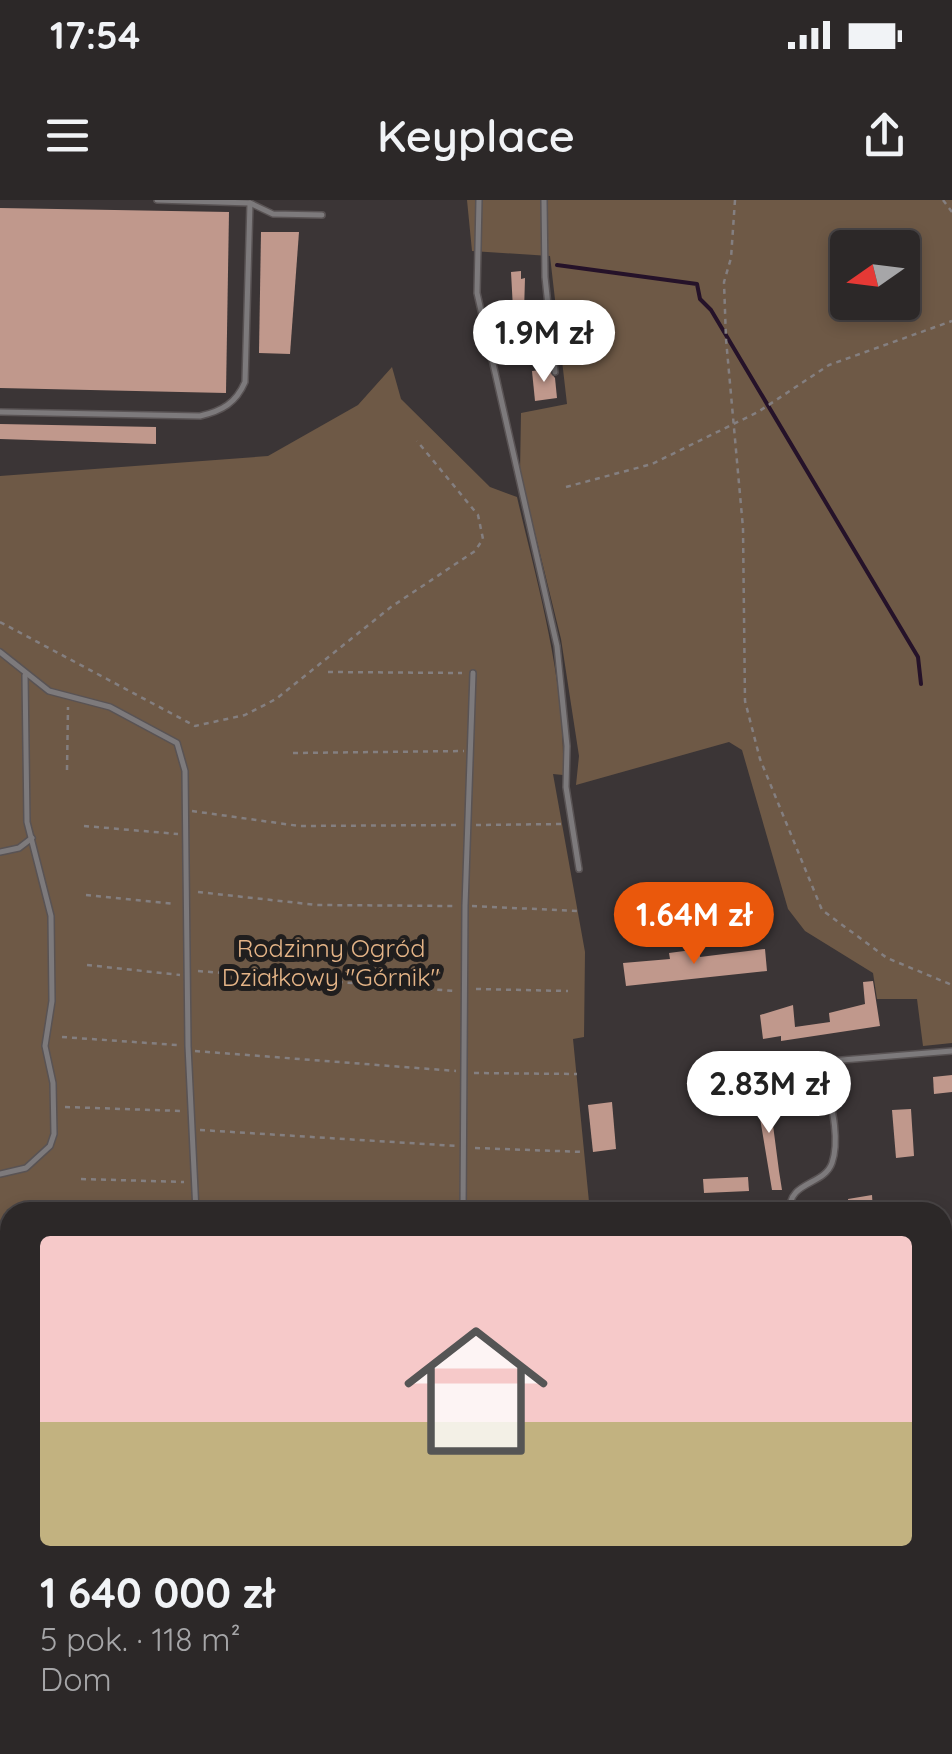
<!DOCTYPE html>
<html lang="pl">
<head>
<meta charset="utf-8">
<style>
	body { margin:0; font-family:Quicksand,sans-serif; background:#383434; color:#f1f3f6; height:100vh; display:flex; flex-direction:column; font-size:38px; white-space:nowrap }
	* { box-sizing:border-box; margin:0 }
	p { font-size:32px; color:#a6a6a8 }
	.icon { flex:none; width:55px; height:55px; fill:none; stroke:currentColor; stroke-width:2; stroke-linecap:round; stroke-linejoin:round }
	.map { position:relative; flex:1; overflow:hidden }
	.drawer { position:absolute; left:0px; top:1002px; width:952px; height:552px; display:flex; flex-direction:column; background:#2c2828; border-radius:30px 30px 0 0; box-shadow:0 5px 15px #0003,0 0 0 2px #484445 }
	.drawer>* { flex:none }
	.needle { width:65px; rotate:256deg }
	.fabs { position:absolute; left:830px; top:30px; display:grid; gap:20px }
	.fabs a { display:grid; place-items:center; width:90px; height:90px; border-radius:10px; background:#2c2828; box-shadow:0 5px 15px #0003,0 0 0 2px #484445; font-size:50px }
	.price { position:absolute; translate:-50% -85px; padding:0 22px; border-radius:35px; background:#fff; color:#222; font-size:32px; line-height:65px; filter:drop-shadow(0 2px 5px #0008) }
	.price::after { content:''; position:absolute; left:50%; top:60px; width:30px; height:22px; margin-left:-15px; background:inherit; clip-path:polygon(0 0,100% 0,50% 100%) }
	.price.selected { background:#ea580c; color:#fff }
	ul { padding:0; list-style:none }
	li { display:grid; align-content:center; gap:20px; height:530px; padding:0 40px }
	li span { display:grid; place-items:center; height:310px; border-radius:10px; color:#555 }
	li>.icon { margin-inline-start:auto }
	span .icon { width:180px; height:180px; fill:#fffc; stroke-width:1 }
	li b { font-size:42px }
	.status { display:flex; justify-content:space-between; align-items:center; height:70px; padding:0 50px; background:#2c2828; direction:ltr }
	.status svg { height:28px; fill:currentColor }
	header { display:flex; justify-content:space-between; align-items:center; height:130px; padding:0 40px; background:#2c2828; font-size:45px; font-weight:600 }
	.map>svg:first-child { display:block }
</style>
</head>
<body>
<div class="status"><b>17:54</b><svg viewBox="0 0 49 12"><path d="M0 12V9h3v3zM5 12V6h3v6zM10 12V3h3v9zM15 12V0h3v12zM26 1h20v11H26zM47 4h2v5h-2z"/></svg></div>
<header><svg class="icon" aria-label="menu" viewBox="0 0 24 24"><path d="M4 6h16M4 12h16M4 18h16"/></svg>Keyplace<svg class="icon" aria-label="share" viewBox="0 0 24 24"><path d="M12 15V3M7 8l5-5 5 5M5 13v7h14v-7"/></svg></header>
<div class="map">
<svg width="952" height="1554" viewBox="0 0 952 1554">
	<rect width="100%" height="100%" fill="#3b3536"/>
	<g fill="#6e5946" fill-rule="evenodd">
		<path d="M 467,0 L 952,0 L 952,843 L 923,846 L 917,799 L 877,799 L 873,773 L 805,731 L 788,709 L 742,550 L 729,542 L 576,585 L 579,556 L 561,439 L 520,272 L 521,213 L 567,204 L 550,56 L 472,51 ZM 848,48 L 902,48 L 902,102 L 848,102 Z"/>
		<path d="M 392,167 L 401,199 L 490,287 L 517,297 C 538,387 566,482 563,575 L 553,574 L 585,752 L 584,837 L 573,839 L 590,1012 L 10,1012 L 10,1545 L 195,1545 L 195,1554 L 0,1554 L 0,276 L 268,256 L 358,205 Z"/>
		<path d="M 943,1327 L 952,1327 L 952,1554 L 533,1554 L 533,1545 L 942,1545 Z"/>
	</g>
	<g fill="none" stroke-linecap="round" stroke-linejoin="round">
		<path stroke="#251229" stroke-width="4" d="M 557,65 L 697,84 L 700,99 L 711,110 L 918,457 L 921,484"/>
	</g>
	<g fill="#c0988c">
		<path d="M 0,8 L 229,12 L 226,193 L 0,188 Z"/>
		<path d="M 261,32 L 299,32 L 290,154 L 259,153 Z"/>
		<path d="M 521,71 L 521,79 L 525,78 L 523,146 L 515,146 L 511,72 Z"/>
		<path d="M 548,169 L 555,178 L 557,198 L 535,201 L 532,171 Z"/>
		<path d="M 0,224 L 156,227 L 156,244 L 0,239 Z"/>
		<path d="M 699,749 L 700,757 L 765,749 L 767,771 L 626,786 L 623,763 L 670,759 L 669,753 Z"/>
		<path d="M 873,781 L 880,826 L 781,841 L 781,836 L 763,839 L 760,815 L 793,805 L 795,827 L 830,822 L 829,813 L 865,804 L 863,782 Z"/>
		<path d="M 952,875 L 952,892 L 934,894 L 933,877 Z"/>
		<path d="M 768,887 L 779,971 L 782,990 L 772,990 L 755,888 Z"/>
		<path d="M 612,902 L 616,949 L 593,952 L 588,905 Z"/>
		<path d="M 911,909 L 914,956 L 896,958 L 892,910 Z"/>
		<path d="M 748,977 L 749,991 L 704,993 L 703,979 Z"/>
		<path d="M 872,995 L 873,1012 L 849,1012 L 848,999 Z"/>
	</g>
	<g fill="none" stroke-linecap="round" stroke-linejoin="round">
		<g stroke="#595354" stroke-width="8">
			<g id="lane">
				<path d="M 157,0 L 250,3 L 273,14 L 322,15"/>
				<path d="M 479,0 L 477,93 L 557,446 L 567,546 L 566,587 L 579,669"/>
				<path d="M 544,0 L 545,77 L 555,172"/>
				<path d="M 0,212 L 200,216 C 222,211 236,203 245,182 L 250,3"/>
				<path d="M 0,452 L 49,491 L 110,507 L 177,543 L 185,571 L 188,846 L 196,1012"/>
				<path d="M 0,652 L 19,648 L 32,638"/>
				<path d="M 781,865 L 952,851"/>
				<path d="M 0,974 L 26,968 L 50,946 L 54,934 L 53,883 L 45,846 L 52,801 L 51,716 L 27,622 L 25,475"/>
				<path d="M 463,1012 L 465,706 L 473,473"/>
				<path d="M 790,1012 C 787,981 824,986 832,963 C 842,934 827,891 822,862"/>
				<path d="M 942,1118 L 952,1118"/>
				<path d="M 942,1289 L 952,1288"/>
				<path d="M 192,1554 L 192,1545"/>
				<path d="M 524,1554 L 524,1545"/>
			</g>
		</g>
		<g stroke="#595354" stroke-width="12">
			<path id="street" d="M 483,1545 L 490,1554"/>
		</g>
		<g stroke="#847f80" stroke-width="2.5" stroke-dasharray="5 5" stroke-linecap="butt">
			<path d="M 735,0 L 731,58 L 724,82 L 726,139 L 743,328 L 745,501 L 760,559 L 822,710 L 887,758 L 952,785"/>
			<path d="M 943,0 L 952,12"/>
			<path d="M 566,287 L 652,264 L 758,212 L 829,165 L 952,121"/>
			<path d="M 0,422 L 195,526 L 245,515 L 276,499 L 391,407 L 475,351 L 483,339 L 478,315 L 417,241"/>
			<path d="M 328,472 L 462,473"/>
			<path d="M 293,553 L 464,551"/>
			<path d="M 67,570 L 68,507"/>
			<path d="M 192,611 L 299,626 L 458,625"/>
			<path d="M 476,625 L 563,624"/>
			<path d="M 84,626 L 178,634"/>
			<path d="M 198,692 L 317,705 L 454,706"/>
			<path d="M 86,695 L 175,704"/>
			<path d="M 472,706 L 577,711"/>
			<path d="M 87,765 L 180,775"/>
			<path d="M 198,771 L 454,791"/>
			<path d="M 476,789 L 568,791"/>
			<path d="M 62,837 L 177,845"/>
			<path d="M 195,851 L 456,871"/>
			<path d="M 474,873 L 577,874"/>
			<path d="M 65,907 L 182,911"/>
			<path d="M 200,930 L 457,946"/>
			<path d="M 475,948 L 584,952"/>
			<path d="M 81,979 L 184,982"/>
			<path d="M 281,1006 L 443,1012"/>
			<path d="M 0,1139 L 10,1139"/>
			<path d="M 0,1191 L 10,1191"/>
			<path d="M 0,1297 L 10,1297"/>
			<path d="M 942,1377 L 952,1376"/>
			<path d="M 0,1400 L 10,1401"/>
			<path d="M 942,1476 L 952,1475"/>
			<path d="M 0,1501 L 10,1502"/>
			<path d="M 558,1545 L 825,1547"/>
			<path d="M 909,1545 L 913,1554"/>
		</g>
		<use href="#lane" stroke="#7d7a7c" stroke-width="5"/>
		<use href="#street" stroke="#7d7a7c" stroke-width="10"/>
	</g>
	<g text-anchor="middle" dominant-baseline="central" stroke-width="10" stroke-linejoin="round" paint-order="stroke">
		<g font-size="25" fill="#e4b487" stroke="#201e1e">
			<text x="331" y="747">Rodzinny Ogród<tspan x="331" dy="29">Działkowy "Górnik"</tspan></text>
		</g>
	</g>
</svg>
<div class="fabs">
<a><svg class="needle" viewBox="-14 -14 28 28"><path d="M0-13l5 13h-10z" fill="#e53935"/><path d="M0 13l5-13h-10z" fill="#a6a6a8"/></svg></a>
</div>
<b class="price" style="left:544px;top:185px">1.9M zł</b>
<b class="price selected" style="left:694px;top:767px">1.64M zł</b>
<b class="price" style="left:769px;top:936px">2.83M zł</b>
<section class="drawer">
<ul>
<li><span style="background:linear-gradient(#f6c9c9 60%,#c2b280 0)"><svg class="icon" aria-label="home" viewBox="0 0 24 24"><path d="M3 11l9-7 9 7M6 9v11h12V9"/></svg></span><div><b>1 640 000 zł</b><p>5 pok. · 118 m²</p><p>Dom</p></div></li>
</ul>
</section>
</div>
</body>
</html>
